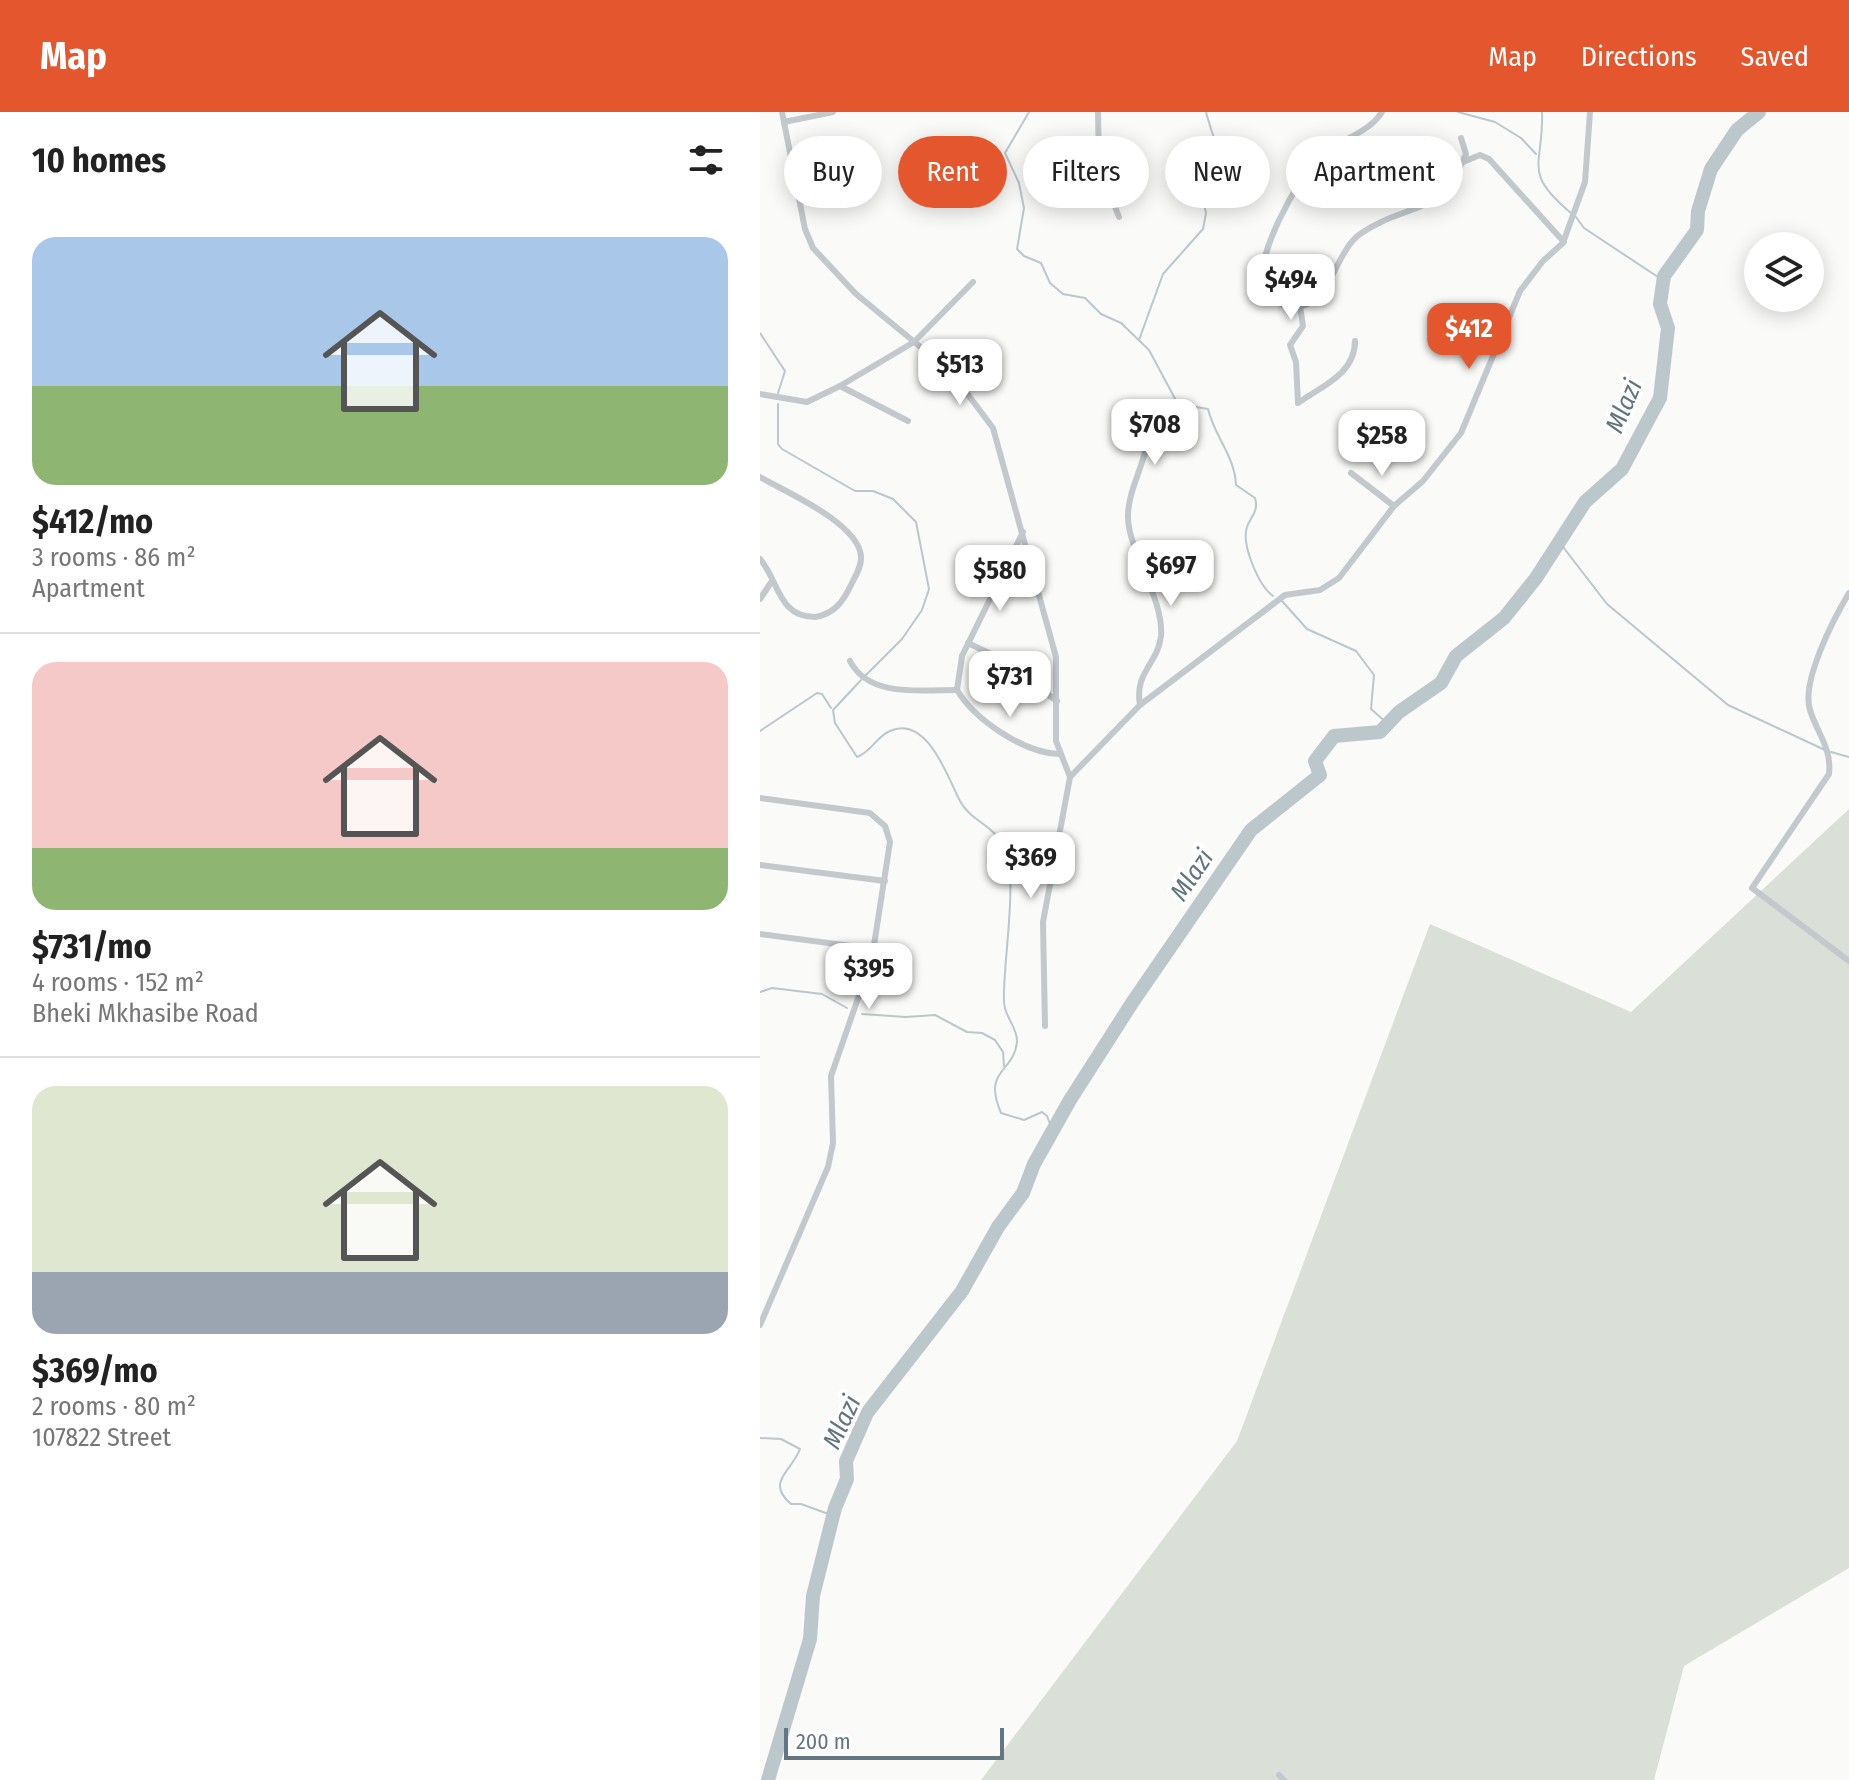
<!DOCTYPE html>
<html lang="en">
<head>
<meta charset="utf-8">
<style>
	body { margin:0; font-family:"Fira Sans Condensed",sans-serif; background:#f2f2f2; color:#222; height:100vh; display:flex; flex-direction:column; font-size:30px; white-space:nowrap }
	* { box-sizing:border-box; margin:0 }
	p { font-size:26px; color:#767676 }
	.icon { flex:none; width:44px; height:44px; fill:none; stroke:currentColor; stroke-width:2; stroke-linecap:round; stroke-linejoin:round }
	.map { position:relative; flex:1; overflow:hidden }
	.drawer { display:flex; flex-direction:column; background:#fff; width:760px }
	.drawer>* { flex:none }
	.banner { position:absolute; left:24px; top:24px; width:760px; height:72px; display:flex; gap:16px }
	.tools { position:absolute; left:984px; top:120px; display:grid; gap:16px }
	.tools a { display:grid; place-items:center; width:80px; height:80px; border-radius:50%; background:#fff; box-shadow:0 4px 20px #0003; font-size:40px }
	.scale { position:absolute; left:24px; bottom:20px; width:220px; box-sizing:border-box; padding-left:8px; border:4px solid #657683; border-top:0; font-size:22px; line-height:28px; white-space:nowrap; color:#657683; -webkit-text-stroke:6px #fff; paint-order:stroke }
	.price { position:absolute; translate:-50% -68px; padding:0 18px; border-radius:16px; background:#fff; color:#222; font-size:26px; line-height:52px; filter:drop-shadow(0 2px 4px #0008) }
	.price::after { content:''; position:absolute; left:50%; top:48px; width:24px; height:18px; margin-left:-12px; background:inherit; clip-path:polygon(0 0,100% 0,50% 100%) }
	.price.on { background:#e4572e; color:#fff }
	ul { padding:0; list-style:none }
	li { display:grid; align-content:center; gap:16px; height:424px; padding:0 32px }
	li+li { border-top:2px solid #e0e0e0 }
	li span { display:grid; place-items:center; height:248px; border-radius:24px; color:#555 }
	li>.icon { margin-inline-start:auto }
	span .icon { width:144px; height:144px; fill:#fffc; stroke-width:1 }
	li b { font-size:34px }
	h2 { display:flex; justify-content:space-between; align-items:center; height:96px; padding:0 32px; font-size:34px }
	.tag { padding:0 28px; border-radius:36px; background:#fff; box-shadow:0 4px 20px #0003; font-size:28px; line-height:72px }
	.tag.on { background:#e4572e; color:#fff }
	header { display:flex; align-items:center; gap:48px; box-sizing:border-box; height:112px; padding:0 40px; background:#e4572e; color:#fff }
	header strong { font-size:38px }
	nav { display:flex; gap:44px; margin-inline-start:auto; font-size:28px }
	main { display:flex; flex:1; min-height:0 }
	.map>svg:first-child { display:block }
</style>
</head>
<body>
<header>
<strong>Map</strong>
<nav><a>Map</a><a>Directions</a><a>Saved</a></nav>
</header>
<main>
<section class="drawer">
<h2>10 homes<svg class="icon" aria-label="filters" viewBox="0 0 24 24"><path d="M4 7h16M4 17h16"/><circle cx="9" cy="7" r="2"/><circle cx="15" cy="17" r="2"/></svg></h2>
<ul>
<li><span style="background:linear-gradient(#a9c7e8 60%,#8fb573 0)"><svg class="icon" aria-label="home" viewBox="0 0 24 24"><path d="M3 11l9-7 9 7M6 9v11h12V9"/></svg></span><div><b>$412/mo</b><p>3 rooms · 86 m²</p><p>Apartment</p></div></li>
<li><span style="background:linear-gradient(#f6c9c9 75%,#8fb573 0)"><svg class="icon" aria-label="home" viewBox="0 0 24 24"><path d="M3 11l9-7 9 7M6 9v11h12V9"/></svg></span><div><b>$731/mo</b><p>4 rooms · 152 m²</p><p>Bheki Mkhasibe Road</p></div></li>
<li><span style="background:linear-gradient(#dfe7d0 75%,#9aa5b1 0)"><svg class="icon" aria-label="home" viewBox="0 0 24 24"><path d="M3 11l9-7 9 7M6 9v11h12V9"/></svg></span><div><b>$369/mo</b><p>2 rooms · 80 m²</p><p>107822 Street</p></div></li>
</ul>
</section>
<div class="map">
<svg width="1089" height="1668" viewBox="0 0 1089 1668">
	<rect width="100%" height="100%" fill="#fafaf8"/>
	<path fill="#dadfd7" d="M 1089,697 L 1089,1456 L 924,1554 L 894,1668 L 221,1668 L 477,1329 L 670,812 L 871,900 Z"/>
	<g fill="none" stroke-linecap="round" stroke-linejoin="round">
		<g stroke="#bbc7cb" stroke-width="2">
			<path d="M 269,0 L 245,41 L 259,71 L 264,96 L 257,137 L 264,144 L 281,151 L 290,171 L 303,182 L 325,186 L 341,202 L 361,211 L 389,238 L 420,296 L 430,294 L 448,297 C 454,324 475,344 476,373 L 495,386 C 499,399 491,404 487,415 C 481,433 499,474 513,484"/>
			<path d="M 698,0 L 735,10 L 761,26 L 776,42"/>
			<path d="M 782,0 C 784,54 761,59 811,101"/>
			<path d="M 816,105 L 824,116 L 904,169"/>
			<path d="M 0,221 L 25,259 L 18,281"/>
			<path d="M 379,228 L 403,162 L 443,117 L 446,101 L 442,84 C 468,43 457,42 446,0"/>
			<path d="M 18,292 L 18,332 L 22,337 L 95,379 L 113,379 L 133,387 L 156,410 L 169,477 L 162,498 L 142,527 L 106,563"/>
			<path d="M 800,431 L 847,492 L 968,593 L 1065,638"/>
			<path d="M 522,489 L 547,517 L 596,539 L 614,563 L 611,597 L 628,612"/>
			<path d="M 102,567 L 73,598 L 75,611 L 97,645 C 111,640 117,624 130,619 C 167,602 188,666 200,689 C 209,707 233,714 243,732 C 260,762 242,854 244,890 C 244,904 258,916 257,930 C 254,961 222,957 241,1001 L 264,1008 L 282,1000 L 287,1004 L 293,1020"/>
			<path d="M 0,619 L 57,581 L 62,582 L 71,596"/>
			<path d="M 1071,640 L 1089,645"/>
			<path d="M 0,880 L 12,876 L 62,882 L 87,896"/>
			<path d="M 102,902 L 146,905 L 175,903 L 207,920 L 222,921 L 235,928 L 243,940 L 244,954"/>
			<path d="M 0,1326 L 21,1327 L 40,1337 C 32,1359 5,1370 31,1392 L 41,1392 L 74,1404"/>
		</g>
		<path stroke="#bbc7cb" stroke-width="14" d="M 8,1668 L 50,1527 L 53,1484 L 75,1396 L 87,1367 L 86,1349 L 107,1301 L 202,1179 L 238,1115 L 263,1081 L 274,1052 L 310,988 L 372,891 L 491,718 L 560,663 L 555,649 L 574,624 L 620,620 L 639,600 L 681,571 L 696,544 L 744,506 L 776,466 L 825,390 L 862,357 L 900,286 L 908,216 L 900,192 L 904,164 L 937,118 L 938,99 L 951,57 L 977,18 L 999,0"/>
		<g stroke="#c3c8cc" stroke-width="6">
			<path d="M 22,0 L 45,117 L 53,136 L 96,182 L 191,260 L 233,316 L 296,545 L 296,629 L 310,665"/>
			<path d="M 338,0 L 339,54 L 359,105"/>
			<path d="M 622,0 C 607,23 579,27 559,45 C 539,64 491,150 505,175 C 510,184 517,192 527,194 C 568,204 574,140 600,122 C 646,90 679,107 706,42 L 701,26"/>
			<path d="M 24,10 L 73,0"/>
			<path d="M 804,128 L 825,70 L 830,0"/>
			<path d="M 540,194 L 543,214 L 530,233 L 536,250 L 538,291 C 562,274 595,262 595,229"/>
			<path d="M 80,274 L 148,309"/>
			<path d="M 0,282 L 47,290 L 80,274 L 154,230 L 213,170"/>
			<path d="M 591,361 L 634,394"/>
			<path d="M 0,365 C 26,380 98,411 101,444 C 102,455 95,464 91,473 C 83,490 74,502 55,505 C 18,505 19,469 0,447"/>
			<path d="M 1089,481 C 1074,506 1041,569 1050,598 C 1057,621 1072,636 1069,662 L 992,776 L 1089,849"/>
			<path d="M 0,487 L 12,469"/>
			<path d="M 208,531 L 233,543 L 297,589"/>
			<path d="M 90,549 C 109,586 161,578 197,578"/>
			<path d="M 197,578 L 202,544 L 263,420"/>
			<path d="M 197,578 C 215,608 264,641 299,642"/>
			<path d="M 380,593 C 374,560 398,552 401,524 C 404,487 369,440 368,406 C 367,374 393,342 387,310"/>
			<path d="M 0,686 L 110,701 L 125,714 L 130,730 L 112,846 L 71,964 L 73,1031 L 68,1055 L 0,1213"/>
			<path d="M 0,753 L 125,769"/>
			<path d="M 0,822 L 114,837"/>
			<path d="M 285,914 L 283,810 L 310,665 L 380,593 L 525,483 L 560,478 L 579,466 L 634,394 L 663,369 L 701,321 L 760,179 L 783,149 L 804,130 L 729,47 L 720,43 L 703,50"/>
			<path d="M 519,1663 L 524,1668"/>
		</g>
	</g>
	<g text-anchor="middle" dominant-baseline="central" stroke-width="8" stroke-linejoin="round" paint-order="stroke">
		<g font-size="26" font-style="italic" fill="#60757c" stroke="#fff">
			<text transform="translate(864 294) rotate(-67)">Mlazi</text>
			<text transform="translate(432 763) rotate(-56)">Mlazi</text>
			<text transform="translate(82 1310) rotate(-65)">Mlazi</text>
		</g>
	</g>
</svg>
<div class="tools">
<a><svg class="icon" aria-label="layers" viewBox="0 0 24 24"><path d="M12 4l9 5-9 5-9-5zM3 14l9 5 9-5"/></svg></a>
</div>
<div class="scale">200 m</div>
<b class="price" style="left:531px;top:210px">$494</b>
<b class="price on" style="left:709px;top:259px">$412</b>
<b class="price" style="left:200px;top:295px">$513</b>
<b class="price" style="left:395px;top:355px">$708</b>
<b class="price" style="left:622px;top:366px">$258</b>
<b class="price" style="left:411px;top:496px">$697</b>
<b class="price" style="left:240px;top:501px">$580</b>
<b class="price" style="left:250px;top:607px">$731</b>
<b class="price" style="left:271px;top:788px">$369</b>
<b class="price" style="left:109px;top:899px">$395</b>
<div class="banner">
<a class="tag">Buy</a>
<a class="tag on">Rent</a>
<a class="tag">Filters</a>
<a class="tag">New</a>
<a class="tag">Apartment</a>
</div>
</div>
</main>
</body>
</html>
